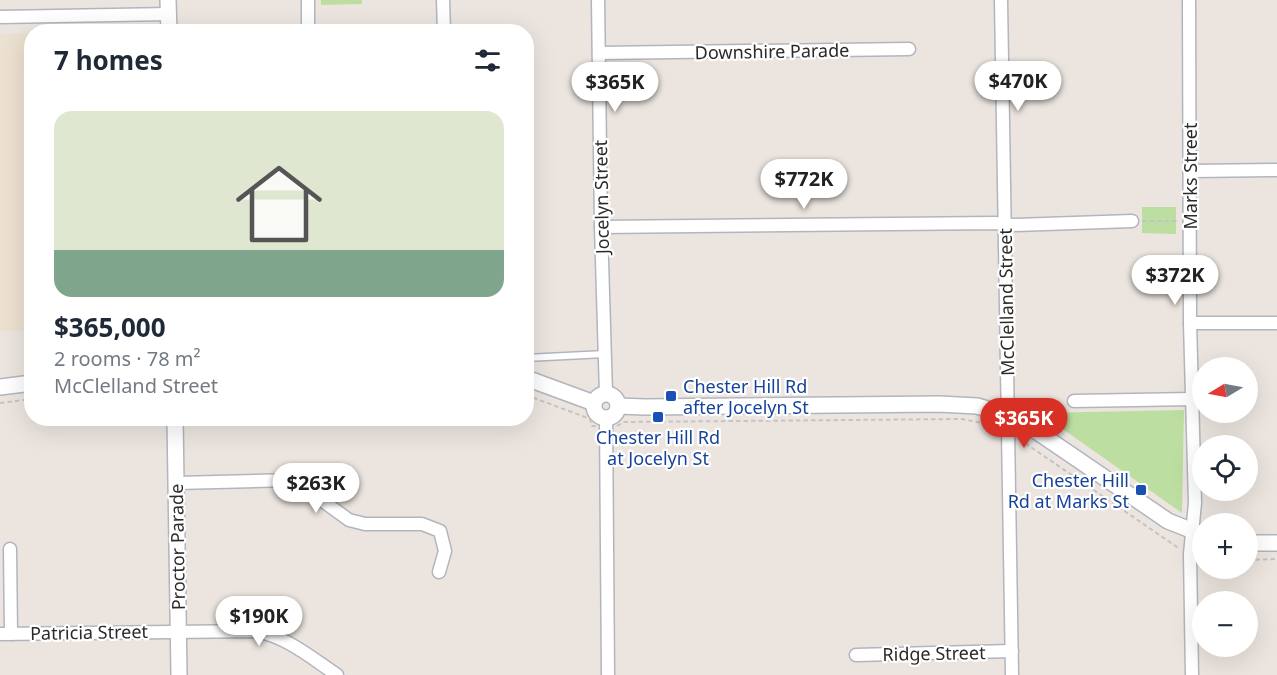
<!DOCTYPE html>
<html lang="en">
<head>
<meta charset="utf-8">
<style>
	body { margin:0; font-family:"Noto Sans",sans-serif; background:#f2f2f3; color:#1f2937; height:100vh; display:flex; flex-direction:column; font-size:22px; white-space:nowrap }
	* { box-sizing:border-box; margin:0 }
	p { font-size:20px; color:#747a83 }
	.icon { flex:none; width:33px; height:33px; fill:none; stroke:currentColor; stroke-width:2; stroke-linecap:round; stroke-linejoin:round }
	.map { position:relative; flex:1; overflow:hidden }
	.details { position:absolute; left:24px; top:24px; width:510px; height:402px; display:flex; flex-direction:column; background:#fff; border-radius:24px; box-shadow:0 6px 24px #0002 }
	.details>* { flex:none }
	.needle { width:39px; rotate:260deg }
	.tools { position:absolute; left:1192px; top:357px; display:grid; gap:12px }
	.tools a { display:grid; place-items:center; width:66px; height:66px; border-radius:50%; background:#fff; box-shadow:0 6px 24px #0002; font-size:30px }
	.price { position:absolute; translate:-50% -51px; padding:0 14px; border-radius:21px; background:#fff; color:#222; font-size:20px; line-height:39px; filter:drop-shadow(0 2px 3px #0008) }
	.price::after { content:''; position:absolute; left:50%; top:36px; width:18px; height:14px; margin-left:-9px; background:inherit; clip-path:polygon(0 0,100% 0,50% 100%) }
	.price.active { background:#d93025; color:#fff }
	ul { padding:0; list-style:none }
	li { display:grid; align-content:center; gap:12px; height:318px; padding:0 30px }
	li span { display:grid; place-items:center; height:186px; border-radius:18px; color:#555 }
	li>.icon { margin-inline-start:auto }
	span .icon { width:108px; height:108px; fill:#fffc; stroke-width:1 }
	li b { font-size:26px }
	h2 { display:flex; justify-content:space-between; align-items:center; height:72px; padding:0 30px; font-size:26px }
	.map>svg:first-child { display:block }
</style>
</head>
<body>
<div class="map">
<svg width="1277" height="675" viewBox="0 0 1277 675">
	<rect width="100%" height="100%" fill="#ece5df"/>
	<path fill="#ece0d0" d="M 31,33 L 31,331 L 0,331 L 0,34 Z"/>
	<g fill="#bcdea0">
		<path d="M 321,0 L 362,0 L 362,4 L 321,5 Z"/>
		<path d="M 1142,207 L 1176,207 L 1176,234 L 1142,233 Z"/>
		<path d="M 1184,410 L 1182,513 L 1040,413 Z"/>
	</g>
	<g fill="none" stroke-linecap="round" stroke-linejoin="round">
		<g stroke="#b2b5bd" stroke-width="9">
			<path id="service" d="M 526,358 L 605,354"/>
		</g>
		<g stroke="#b2b5bd" stroke-width="15">
			<g id="minor">
				<path d="M 308,0 L 308,29"/>
				<path d="M 443,0 L 444,32"/>
				<path d="M 598,0 L 601,227 L 606,394"/>
				<path d="M 1001,0 L 1012,675"/>
				<path d="M 1189,0 L 1190,323 L 1195,503 L 1190,554 L 1192,675"/>
				<path d="M 0,17 L 169,14"/>
				<path d="M 599,53 L 909,49"/>
				<path d="M 1191,171 L 1277,170"/>
				<path d="M 601,227 L 995,223 L 1013,225 L 1132,221"/>
				<path d="M 1190,323 L 1277,323"/>
				<path d="M 1074,401 L 1193,399"/>
				<path d="M 606,418 L 608,675"/>
				<path d="M 177,483 L 291,480 L 305,488 L 349,520 L 365,524 L 422,524 L 440,531 L 445,551 L 439,572"/>
				<path d="M 10,549 L 11,634"/>
				<path d="M 0,634 L 256,631 C 289,638 310,657 337,675"/>
				<path d="M 856,655 L 1012,651"/>
			</g>
		</g>
		<g stroke="#b2b5bd" stroke-width="18">
			<g id="tertiary">
				<path d="M 168,0 L 169,32"/>
				<path d="M 526,378 L 594,403"/>
				<path d="M 0,387 L 32,383"/>
				<circle cx="606" cy="406" r="12"/>
				<path d="M 618,406 L 645,407 L 939,404 L 977,406 L 1008,415 L 1039,433 L 1168,521 L 1203,535"/>
				<path d="M 175,418 L 179,675"/>
				<path d="M 1248,543 L 1277,543"/>
			</g>
		</g>
		<g stroke="#c4c4c4" stroke-width="2" stroke-dasharray="4.5 3" stroke-linecap="butt">
			<path d="M 1142,221 L 1179,221"/>
			<path d="M 526,395 L 585,417 L 590,419 L 592,426 L 596,426"/>
			<path d="M 0,403 L 32,399"/>
			<path d="M 617,426 L 624,422 L 962,419 L 987,424"/>
			<path d="M 1019,439 L 1180,549"/>
			<path d="M 1248,560 L 1277,559"/>
		</g>
		<use href="#service" stroke="#fff" stroke-width="6"/>
		<use href="#minor" stroke="#fff" stroke-width="12"/>
		<use href="#tertiary" stroke="#fff" stroke-width="15"/>
	</g>
	<g fill="#1a4fb4" stroke="#fff" stroke-width="2">
		<rect x="665" y="390" width="12" height="12" rx="3"/>
		<rect x="652" y="411" width="12" height="12" rx="3"/>
		<rect x="1135" y="484" width="12" height="12" rx="3"/>
	</g>
	<g text-anchor="middle" dominant-baseline="central" stroke-width="4.5" stroke-linejoin="round" paint-order="stroke">
		<g font-size="18" fill="#2b2b2b" stroke="#fff">
			<text transform="translate(772 51) rotate(-1)">Downshire Parade</text>
			<text transform="translate(1190 176) rotate(-90)">Marks Street</text>
			<text transform="translate(601 197) rotate(-91)">Jocelyn Street</text>
			<text transform="translate(1006 302) rotate(-91)">McClelland Street</text>
			<text transform="translate(177 547) rotate(-91)">Proctor Parade</text>
			<text transform="translate(89 632) rotate(-1)">Patricia Street</text>
			<text transform="translate(934 653) rotate(-1)">Ridge Street</text>
		</g>
		<g font-size="18" fill="#164399" stroke="#fff" text-anchor="start">
			<text x="683" y="386">Chester Hill Rd<tspan x="683" dy="21">after Jocelyn St</tspan></text>
			<text x="658" y="437" text-anchor="middle">Chester Hill Rd<tspan x="658" dy="21">at Jocelyn St</tspan></text>
			<text x="1129" y="480" text-anchor="end">Chester Hill<tspan x="1129" dy="21">Rd at Marks St</tspan></text>
		</g>
	</g>
</svg>
<div class="tools">
<a><svg class="needle" viewBox="-14 -14 28 28"><path d="M0-13l5 13h-10z" fill="#e53935"/><path d="M0 13l5-13h-10z" fill="#747a83"/></svg></a>
<a><svg class="icon" aria-label="locate" viewBox="0 0 24 24"><circle cx="12" cy="12" r="6"/><path d="M12 2v4M12 18v4M2 12h4M18 12h4"/></svg></a>
<a>+</a>
<a>−</a>
</div>
<b class="price" style="left:1018px;top:112px">$470K</b>
<b class="price" style="left:615px;top:113px">$365K</b>
<b class="price" style="left:804px;top:210px">$772K</b>
<b class="price" style="left:1175px;top:306px">$372K</b>
<b class="price active" style="left:1024px;top:449px">$365K</b>
<b class="price" style="left:316px;top:514px">$263K</b>
<b class="price" style="left:259px;top:647px">$190K</b>
<section class="details">
<h2>7 homes<svg class="icon" aria-label="filters" viewBox="0 0 24 24"><path d="M4 7h16M4 17h16"/><circle cx="9" cy="7" r="2"/><circle cx="15" cy="17" r="2"/></svg></h2>
<ul>
<li><span style="background:linear-gradient(#dfe7d0 75%,#7fa58c 0)"><svg class="icon" aria-label="home" viewBox="0 0 24 24"><path d="M3 11l9-7 9 7M6 9v11h12V9"/></svg></span><div><b>$365,000</b><p>2 rooms · 78 m²</p><p>McClelland Street</p></div></li>
</ul>
</section>
</div>
</body>
</html>
